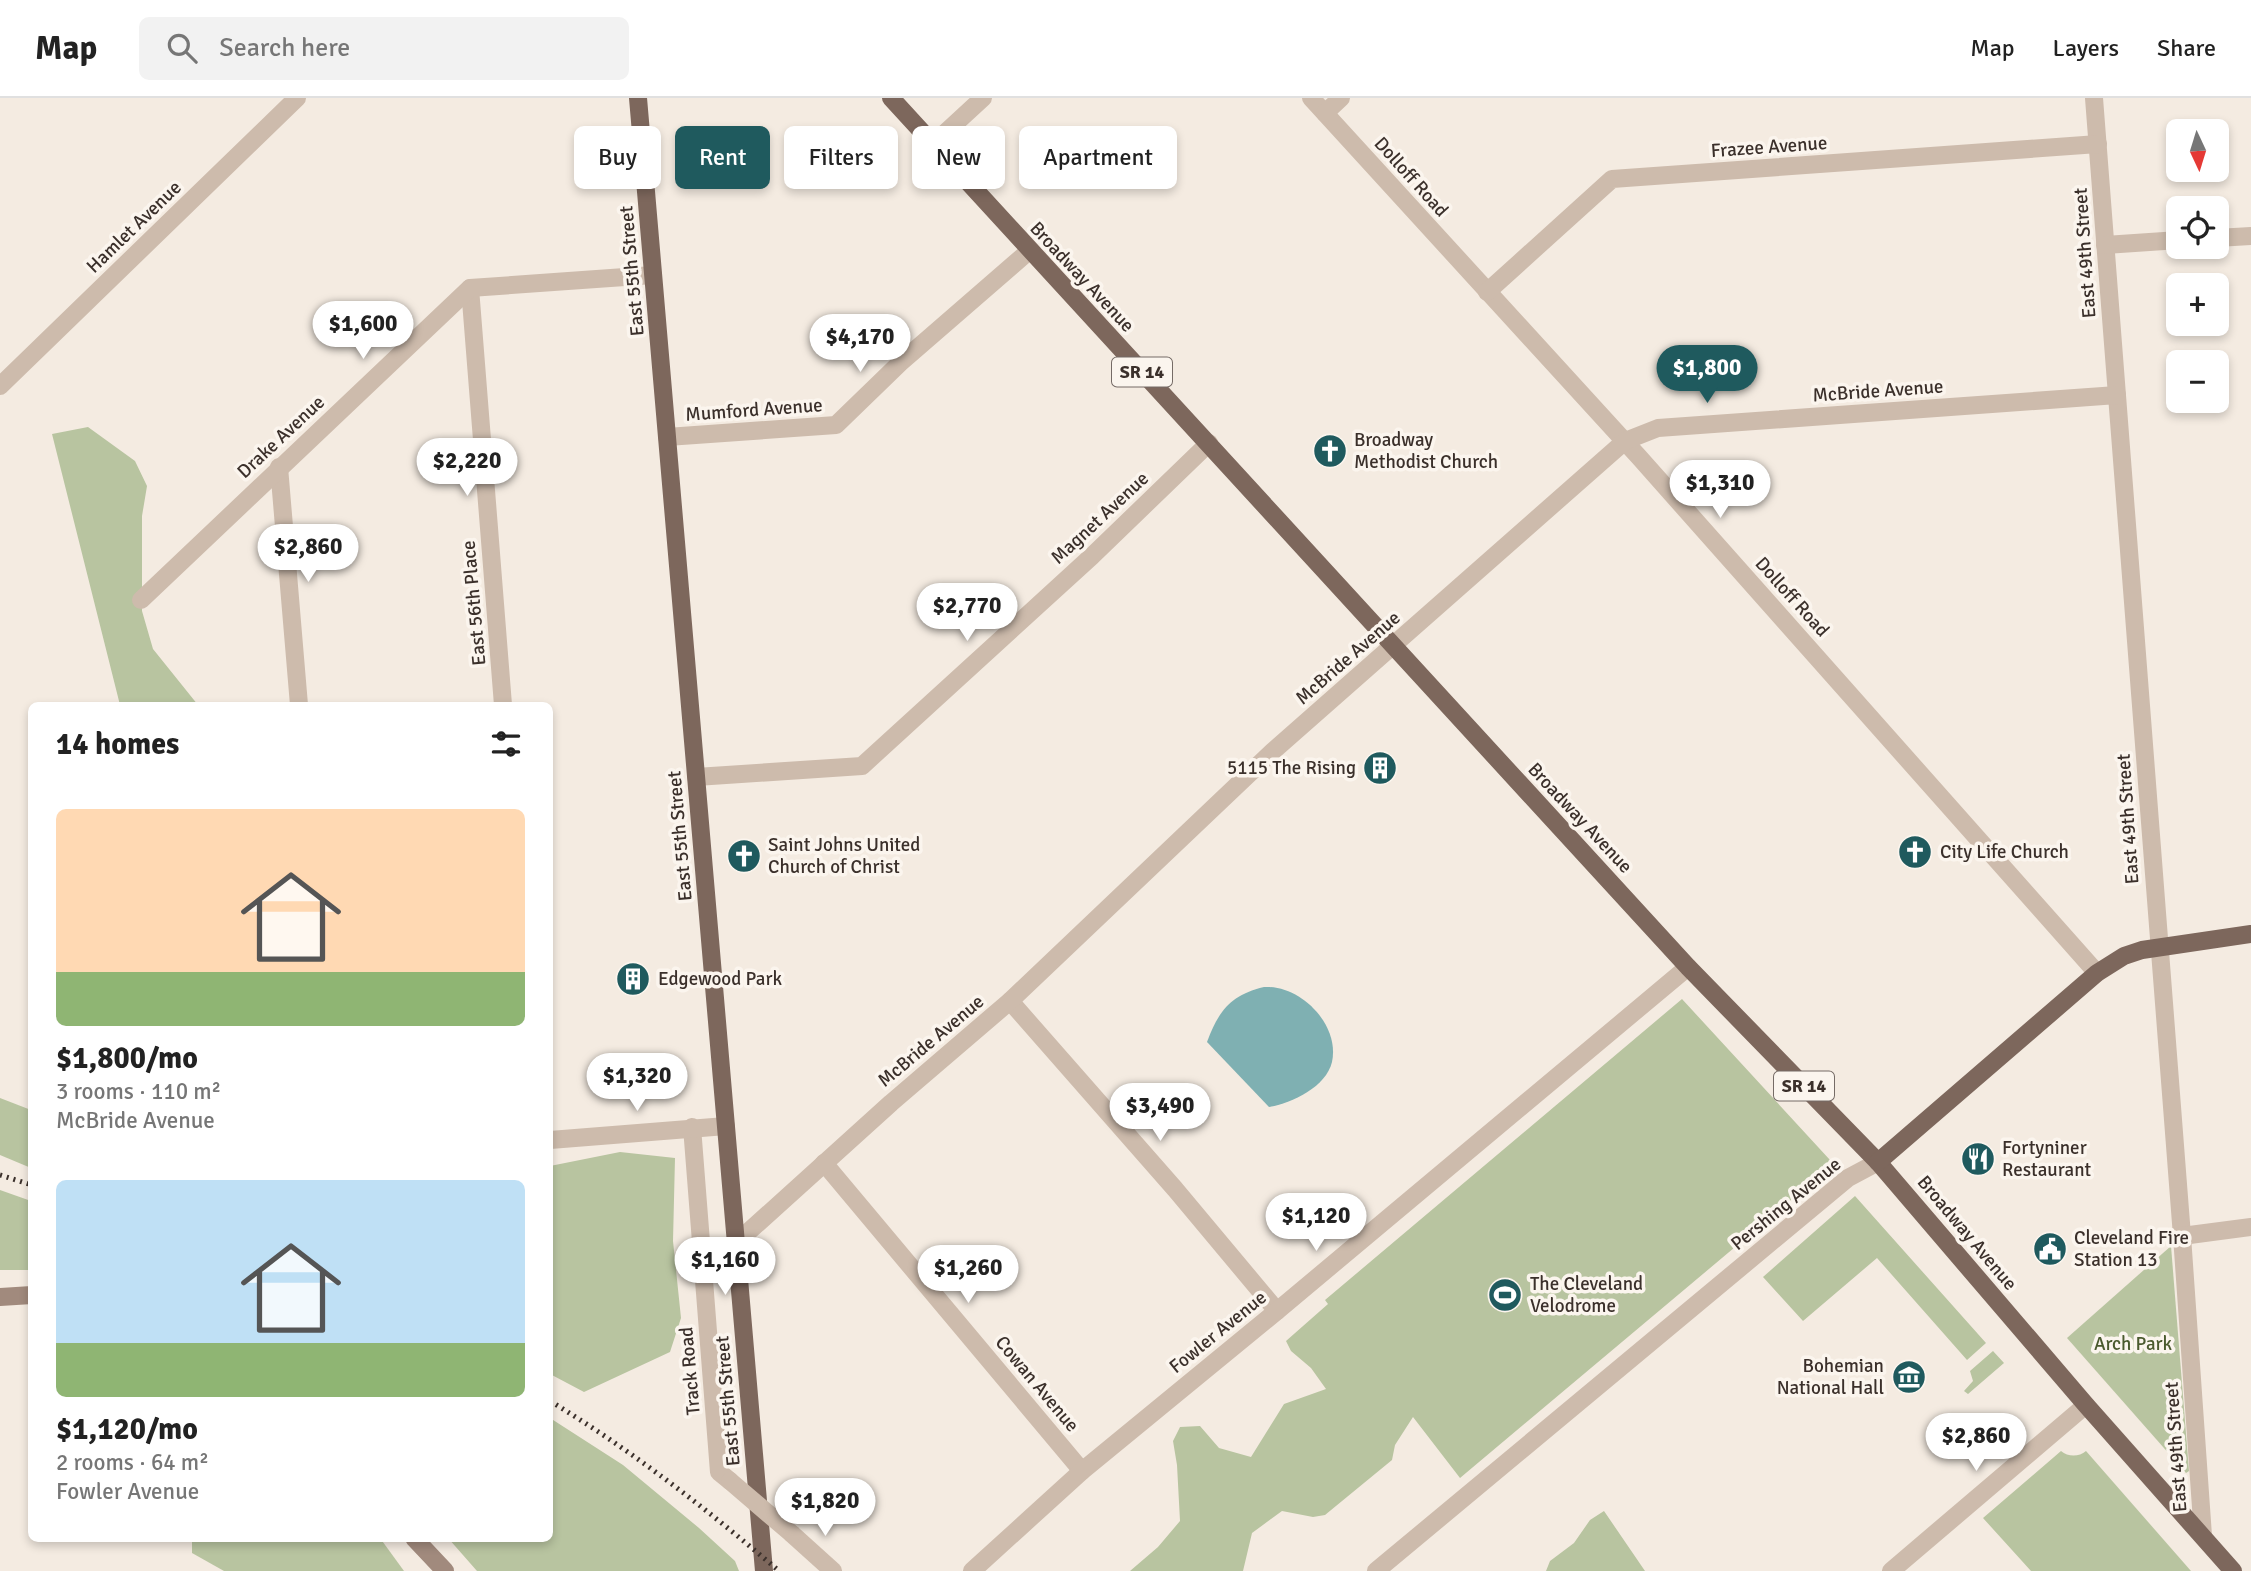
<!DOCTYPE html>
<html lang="en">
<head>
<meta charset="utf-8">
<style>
	body { margin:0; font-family:Signika,sans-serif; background:#f2f2f2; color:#222; height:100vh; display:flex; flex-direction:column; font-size:26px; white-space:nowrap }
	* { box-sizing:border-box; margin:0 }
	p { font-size:23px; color:#767676 }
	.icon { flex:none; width:38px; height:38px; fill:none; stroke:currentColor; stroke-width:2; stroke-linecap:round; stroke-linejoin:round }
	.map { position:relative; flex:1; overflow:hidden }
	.side { position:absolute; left:28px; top:604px; width:525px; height:840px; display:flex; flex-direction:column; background:#fff; border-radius:10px; box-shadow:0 4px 10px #0003 }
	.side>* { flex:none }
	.top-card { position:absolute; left:574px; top:28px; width:665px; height:63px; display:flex; gap:14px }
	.needle { width:46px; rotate:176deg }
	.tools { position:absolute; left:2166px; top:21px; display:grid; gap:14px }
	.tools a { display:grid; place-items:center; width:63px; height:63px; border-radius:10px; background:#fff; box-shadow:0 4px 10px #0003; font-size:35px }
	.price { position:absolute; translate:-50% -60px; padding:0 16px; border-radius:24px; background:#fff; color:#222; font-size:23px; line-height:46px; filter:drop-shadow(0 2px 4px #0008) }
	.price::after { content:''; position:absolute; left:50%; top:42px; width:21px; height:16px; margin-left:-10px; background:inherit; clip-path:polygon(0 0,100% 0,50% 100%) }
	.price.current { background:#1f5a5e; color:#fff }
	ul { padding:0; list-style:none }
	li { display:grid; align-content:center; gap:14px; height:371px; padding:0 28px }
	li span { display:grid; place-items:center; height:217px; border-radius:10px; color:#555 }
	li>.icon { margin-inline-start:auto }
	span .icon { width:126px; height:126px; fill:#fffc; stroke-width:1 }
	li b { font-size:30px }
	h2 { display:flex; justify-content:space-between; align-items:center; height:84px; padding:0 28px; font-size:30px }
	.pill { padding:0 24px; border-radius:10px; background:#fff; box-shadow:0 4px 10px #0003; font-size:24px; line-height:63px }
	.pill.current { background:#1f5a5e; color:#fff }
	header { display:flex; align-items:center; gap:42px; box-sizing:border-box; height:98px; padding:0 35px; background:#fff; border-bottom:2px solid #e0e0e0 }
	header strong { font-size:33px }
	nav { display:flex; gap:38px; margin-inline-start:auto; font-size:24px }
	.search { width:490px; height:63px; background:#f2f2f2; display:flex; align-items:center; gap:18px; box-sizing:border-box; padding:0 24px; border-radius:10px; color:#767676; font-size:26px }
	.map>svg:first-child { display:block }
</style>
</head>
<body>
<header>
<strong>Map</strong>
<div class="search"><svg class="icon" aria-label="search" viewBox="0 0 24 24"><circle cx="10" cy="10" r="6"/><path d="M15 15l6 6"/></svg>Search here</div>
<nav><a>Map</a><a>Layers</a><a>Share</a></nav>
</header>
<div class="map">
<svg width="2251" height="1473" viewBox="0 0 2251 1473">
	<rect width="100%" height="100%" fill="#f4ebe1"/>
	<g fill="#b8c4a0">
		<path d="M 88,329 L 135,363 L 147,388 L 142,418 L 142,513 L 153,551 L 198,607 L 120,607 L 52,336 Z"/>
		<path d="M 1682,901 L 1830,1062 L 1831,1067 L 1828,1071 L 1460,1380 L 1413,1319 L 1395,1347 L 1392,1362 L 1325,1417 L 1313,1419 L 1282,1413 L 1252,1435 L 1243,1473 L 1130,1473 L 1158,1449 L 1180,1423 L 1177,1367 L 1173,1343 L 1180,1329 L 1200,1328 L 1219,1350 L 1251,1359 L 1284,1306 L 1326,1291 L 1311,1270 L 1291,1253 L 1286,1243 L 1328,1206 L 1325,1202 Z"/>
		<path d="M 0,1000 L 31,1012 L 31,1070 L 0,1057 Z"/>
		<path d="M 620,1054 L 675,1060 L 673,1143 L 681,1220 L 670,1254 L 584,1294 L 550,1276 L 550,1068 Z"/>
		<path d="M 0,1092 L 31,1103 L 31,1172 L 0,1172 Z"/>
		<path d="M 1855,1098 L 1986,1245 L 1967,1262 L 1877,1160 L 1803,1223 L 1763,1179 Z"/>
		<path d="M 2171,1148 L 2189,1373 L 2186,1375 L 2067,1240 Z"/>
		<path d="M 1993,1253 L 2004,1265 L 1968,1296 L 1964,1293 L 1973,1283 L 1970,1273 Z"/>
		<path d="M 550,1320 L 623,1367 L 699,1430 L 735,1463 L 739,1473 L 477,1473 L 448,1440 L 550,1440 Z"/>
		<path d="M 2061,1353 C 2068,1359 2079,1359 2086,1353 L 2191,1473 L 2031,1473 L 1983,1420 Z"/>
		<path d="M 1604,1413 L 1645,1473 L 1546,1473 L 1550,1463 L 1574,1445 L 1590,1422 Z"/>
		<path d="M 192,1440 L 380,1440 L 404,1473 L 224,1473 L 192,1455 Z"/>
	</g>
	<path fill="#7fb0b2" d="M 1264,889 C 1301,887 1340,927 1332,964 C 1326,989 1292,1005 1269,1009 L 1207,944 C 1219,912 1231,897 1264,889 Z"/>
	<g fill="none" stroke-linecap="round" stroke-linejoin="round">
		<g stroke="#cdbbac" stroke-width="18">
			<path d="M 1311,0 L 1639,359 L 2097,875"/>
			<path d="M 2094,0 L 2182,1138 L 2203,1438"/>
			<path d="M 1325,15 L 1341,0"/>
			<path d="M 933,46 L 983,0"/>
			<path d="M 2217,140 L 2251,138"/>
			<path d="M 2105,147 L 2179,142"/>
			<path d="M 470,190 L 503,607"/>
			<path d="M 1487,194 L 1612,81 L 2098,46"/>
			<path d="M 0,288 L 297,0"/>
			<path d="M 667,339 L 836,327 L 900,265 L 1029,153"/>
			<path d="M 279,369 L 299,607"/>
			<path d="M 141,502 L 470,190 L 653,177"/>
			<path d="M 696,679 L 862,668 L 1092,458 L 1209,345"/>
			<path d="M 1010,903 L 1175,1091 L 1277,1213"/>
			<path d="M 692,1029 L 719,1374 L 730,1383"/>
			<path d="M 550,1042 L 726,1028"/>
			<path d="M 824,1065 L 1082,1373"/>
			<path d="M 2182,1138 L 2251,1129"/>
			<path d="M 736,1145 L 891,1005 L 1010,903 L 1272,654 L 1625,343 L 1658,330 L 2117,297"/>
			<path d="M 792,1436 L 833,1473"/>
			<path d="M 972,1473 L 1082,1373 L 1277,1213 L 1688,869"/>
			<path d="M 1376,1473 L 1848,1080 L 1878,1064"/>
			<path d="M 1891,1473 L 2086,1307"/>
		</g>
		<g stroke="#a18a7d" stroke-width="18">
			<path d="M 0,1199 L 32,1197"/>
			<path d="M 414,1440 L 445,1473"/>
		</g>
		<g stroke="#7d675c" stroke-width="18">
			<path d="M 638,0 L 764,1473"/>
			<path d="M 891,0 L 1688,869 L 1878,1064 L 2086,1307 L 2233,1473"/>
			<path d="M 1878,1064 L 2097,875 L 2124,858 L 2142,852 L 2251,836"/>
		</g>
		<g stroke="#3b302b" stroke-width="5" stroke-dasharray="2 5" stroke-linecap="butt">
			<path d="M 0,1077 L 32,1087"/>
			<path d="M 550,1303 C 631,1352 707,1411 779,1473"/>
		</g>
		<path stroke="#cdbbac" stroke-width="18" d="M 730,1383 L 792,1436"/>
	</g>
	<defs>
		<g id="church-disc" transform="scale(1.75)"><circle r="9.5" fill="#1f5a5e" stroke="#fbf5ee"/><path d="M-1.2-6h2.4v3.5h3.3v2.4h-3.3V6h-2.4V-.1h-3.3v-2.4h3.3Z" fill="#fff"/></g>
		<g id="building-disc" transform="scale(1.75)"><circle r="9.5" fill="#1f5a5e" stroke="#fbf5ee"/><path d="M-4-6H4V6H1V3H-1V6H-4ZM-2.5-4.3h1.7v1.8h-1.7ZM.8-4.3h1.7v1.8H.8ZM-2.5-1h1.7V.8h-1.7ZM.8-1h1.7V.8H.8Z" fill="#fff"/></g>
		<g id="restaurant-disc" transform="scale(1.75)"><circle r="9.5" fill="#1f5a5e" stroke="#fbf5ee"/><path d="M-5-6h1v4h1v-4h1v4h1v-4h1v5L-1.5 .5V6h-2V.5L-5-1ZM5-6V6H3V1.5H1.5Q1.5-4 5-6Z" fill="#fff"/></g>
		<g id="civic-disc" transform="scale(1.75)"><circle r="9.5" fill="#1f5a5e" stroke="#fbf5ee"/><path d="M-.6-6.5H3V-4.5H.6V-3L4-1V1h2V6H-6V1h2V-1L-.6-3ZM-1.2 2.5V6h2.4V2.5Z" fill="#fff"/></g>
		<g id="stadium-disc" transform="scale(1.75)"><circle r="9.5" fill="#1f5a5e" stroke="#fbf5ee"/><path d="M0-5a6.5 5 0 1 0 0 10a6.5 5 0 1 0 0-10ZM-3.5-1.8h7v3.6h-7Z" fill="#fff"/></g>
		<g id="museum-disc" transform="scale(1.75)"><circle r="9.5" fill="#1f5a5e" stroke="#fbf5ee"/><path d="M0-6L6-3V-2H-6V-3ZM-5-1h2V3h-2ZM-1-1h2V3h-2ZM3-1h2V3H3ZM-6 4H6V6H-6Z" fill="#fff"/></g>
	</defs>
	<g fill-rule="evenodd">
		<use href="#church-disc" x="1330" y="353"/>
		<use href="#building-disc" x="1380" y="670"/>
		<use href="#church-disc" x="1915" y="754"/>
		<use href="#church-disc" x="744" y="758"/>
		<use href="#building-disc" x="633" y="881"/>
		<use href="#restaurant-disc" x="1978" y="1061"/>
		<use href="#civic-disc" x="2050" y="1151"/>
		<use href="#stadium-disc" x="1505" y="1197"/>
		<use href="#museum-disc" x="1909" y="1279"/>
	</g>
	<g text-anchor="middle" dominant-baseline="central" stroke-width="7" stroke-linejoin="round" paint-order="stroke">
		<g fill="#fbf5ee" stroke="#756b66" stroke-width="2">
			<rect x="1112" y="259.5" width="60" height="29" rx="5"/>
			<rect x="1774" y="973.5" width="60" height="29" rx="5"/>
		</g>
		<g font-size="18" font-weight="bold" fill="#3b302b">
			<text x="1142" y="274">SR 14</text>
			<text x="1804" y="988">SR 14</text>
		</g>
		<g font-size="19" fill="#3b302b" stroke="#fbf5ee">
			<text transform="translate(1769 49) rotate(-4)">Frazee Avenue</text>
			<text transform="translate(1411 79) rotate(48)">Dolloff Road</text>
			<text transform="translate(134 129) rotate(-44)">Hamlet Avenue</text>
			<text transform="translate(2085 155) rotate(-94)">East 49th Street</text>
			<text transform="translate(632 173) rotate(-95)">East 55th Street</text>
			<text transform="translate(1082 179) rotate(47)">Broadway Avenue</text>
			<text transform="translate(1878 293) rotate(-4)">McBride Avenue</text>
			<text transform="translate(754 312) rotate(-4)">Mumford Avenue</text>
			<text transform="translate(281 339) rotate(-43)">Drake Avenue</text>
			<text transform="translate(1100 420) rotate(-43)">Magnet Avenue</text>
			<text transform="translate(1792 499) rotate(48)">Dolloff Road</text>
			<text transform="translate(474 505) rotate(-95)">East 56th Place</text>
			<text transform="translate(1348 560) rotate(-41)">McBride Avenue</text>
			<text transform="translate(1580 720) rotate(47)">Broadway Avenue</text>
			<text transform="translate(2128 721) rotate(-94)">East 49th Street</text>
			<text transform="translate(680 738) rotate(-95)">East 55th Street</text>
			<text transform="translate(931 943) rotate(-40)">McBride Avenue</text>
			<text transform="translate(1786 1106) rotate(-39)">Pershing Avenue</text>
			<text transform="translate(1967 1135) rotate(50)">Broadway Avenue</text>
			<text transform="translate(1218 1234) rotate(-39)">Fowler Avenue</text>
			<text transform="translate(690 1273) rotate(-95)">Track Road</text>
			<text transform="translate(1037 1286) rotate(50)">Cowan Avenue</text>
			<text transform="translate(728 1303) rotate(-95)">East 55th Street</text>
			<text transform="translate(2176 1349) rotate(-94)">East 49th Street</text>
		</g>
		<g font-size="19" fill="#3b302b" stroke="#fbf5ee" text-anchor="start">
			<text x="1354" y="342">Broadway<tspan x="1354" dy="22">Methodist Church</tspan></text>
			<text x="1356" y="670" text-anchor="end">5115 The Rising</text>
			<text x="768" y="747">Saint Johns United<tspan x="768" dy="22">Church of Christ</tspan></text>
			<text x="1940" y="754">City Life Church</text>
			<text x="658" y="881">Edgewood Park</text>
			<text x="2002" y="1050">Fortyniner<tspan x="2002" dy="22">Restaurant</tspan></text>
			<text x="2074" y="1140">Cleveland Fire<tspan x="2074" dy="22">Station 13</tspan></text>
			<text x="1530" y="1186">The Cleveland<tspan x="1530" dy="22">Velodrome</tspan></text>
			<text x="1884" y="1268" text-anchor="end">Bohemian<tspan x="1884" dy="22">National Hall</tspan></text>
		</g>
		<g font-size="19" fill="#4a5a2e" stroke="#fbf5ee">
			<text x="2133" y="1246">Arch Park</text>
		</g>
	</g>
</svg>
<div class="tools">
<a><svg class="needle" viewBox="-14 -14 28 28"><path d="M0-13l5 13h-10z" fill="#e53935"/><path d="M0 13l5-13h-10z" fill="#767676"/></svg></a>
<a><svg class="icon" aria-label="locate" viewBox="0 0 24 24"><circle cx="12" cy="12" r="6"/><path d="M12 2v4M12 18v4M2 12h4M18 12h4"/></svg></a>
<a>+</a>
<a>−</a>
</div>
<b class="price" style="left:363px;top:263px">$1,600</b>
<b class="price" style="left:860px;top:276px">$4,170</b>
<b class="price current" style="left:1707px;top:307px">$1,800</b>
<b class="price" style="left:467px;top:400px">$2,220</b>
<b class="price" style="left:1720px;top:422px">$1,310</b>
<b class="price" style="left:308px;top:486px">$2,860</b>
<b class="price" style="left:967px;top:545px">$2,770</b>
<b class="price" style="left:637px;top:1015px">$1,320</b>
<b class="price" style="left:1160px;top:1045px">$3,490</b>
<b class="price" style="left:1316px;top:1155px">$1,120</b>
<b class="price" style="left:725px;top:1199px">$1,160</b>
<b class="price" style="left:968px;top:1207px">$1,260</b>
<b class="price" style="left:1976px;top:1375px">$2,860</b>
<b class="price" style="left:825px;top:1440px">$1,820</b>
<div class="top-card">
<a class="pill">Buy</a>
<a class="pill current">Rent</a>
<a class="pill">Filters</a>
<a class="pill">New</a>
<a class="pill">Apartment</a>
</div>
<section class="side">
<h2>14 homes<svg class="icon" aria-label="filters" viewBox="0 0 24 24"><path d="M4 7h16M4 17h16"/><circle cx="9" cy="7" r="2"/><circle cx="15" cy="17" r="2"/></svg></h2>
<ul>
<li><span style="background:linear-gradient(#ffd9b3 75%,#8fb573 0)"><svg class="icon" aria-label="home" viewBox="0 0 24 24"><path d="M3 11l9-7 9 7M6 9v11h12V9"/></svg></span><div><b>$1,800/mo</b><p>3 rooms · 110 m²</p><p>McBride Avenue</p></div></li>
<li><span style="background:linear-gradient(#bfe0f5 75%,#8fb573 0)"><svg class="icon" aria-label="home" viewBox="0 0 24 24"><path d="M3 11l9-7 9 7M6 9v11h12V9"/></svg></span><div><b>$1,120/mo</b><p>2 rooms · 64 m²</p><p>Fowler Avenue</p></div></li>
</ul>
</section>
</div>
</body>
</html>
